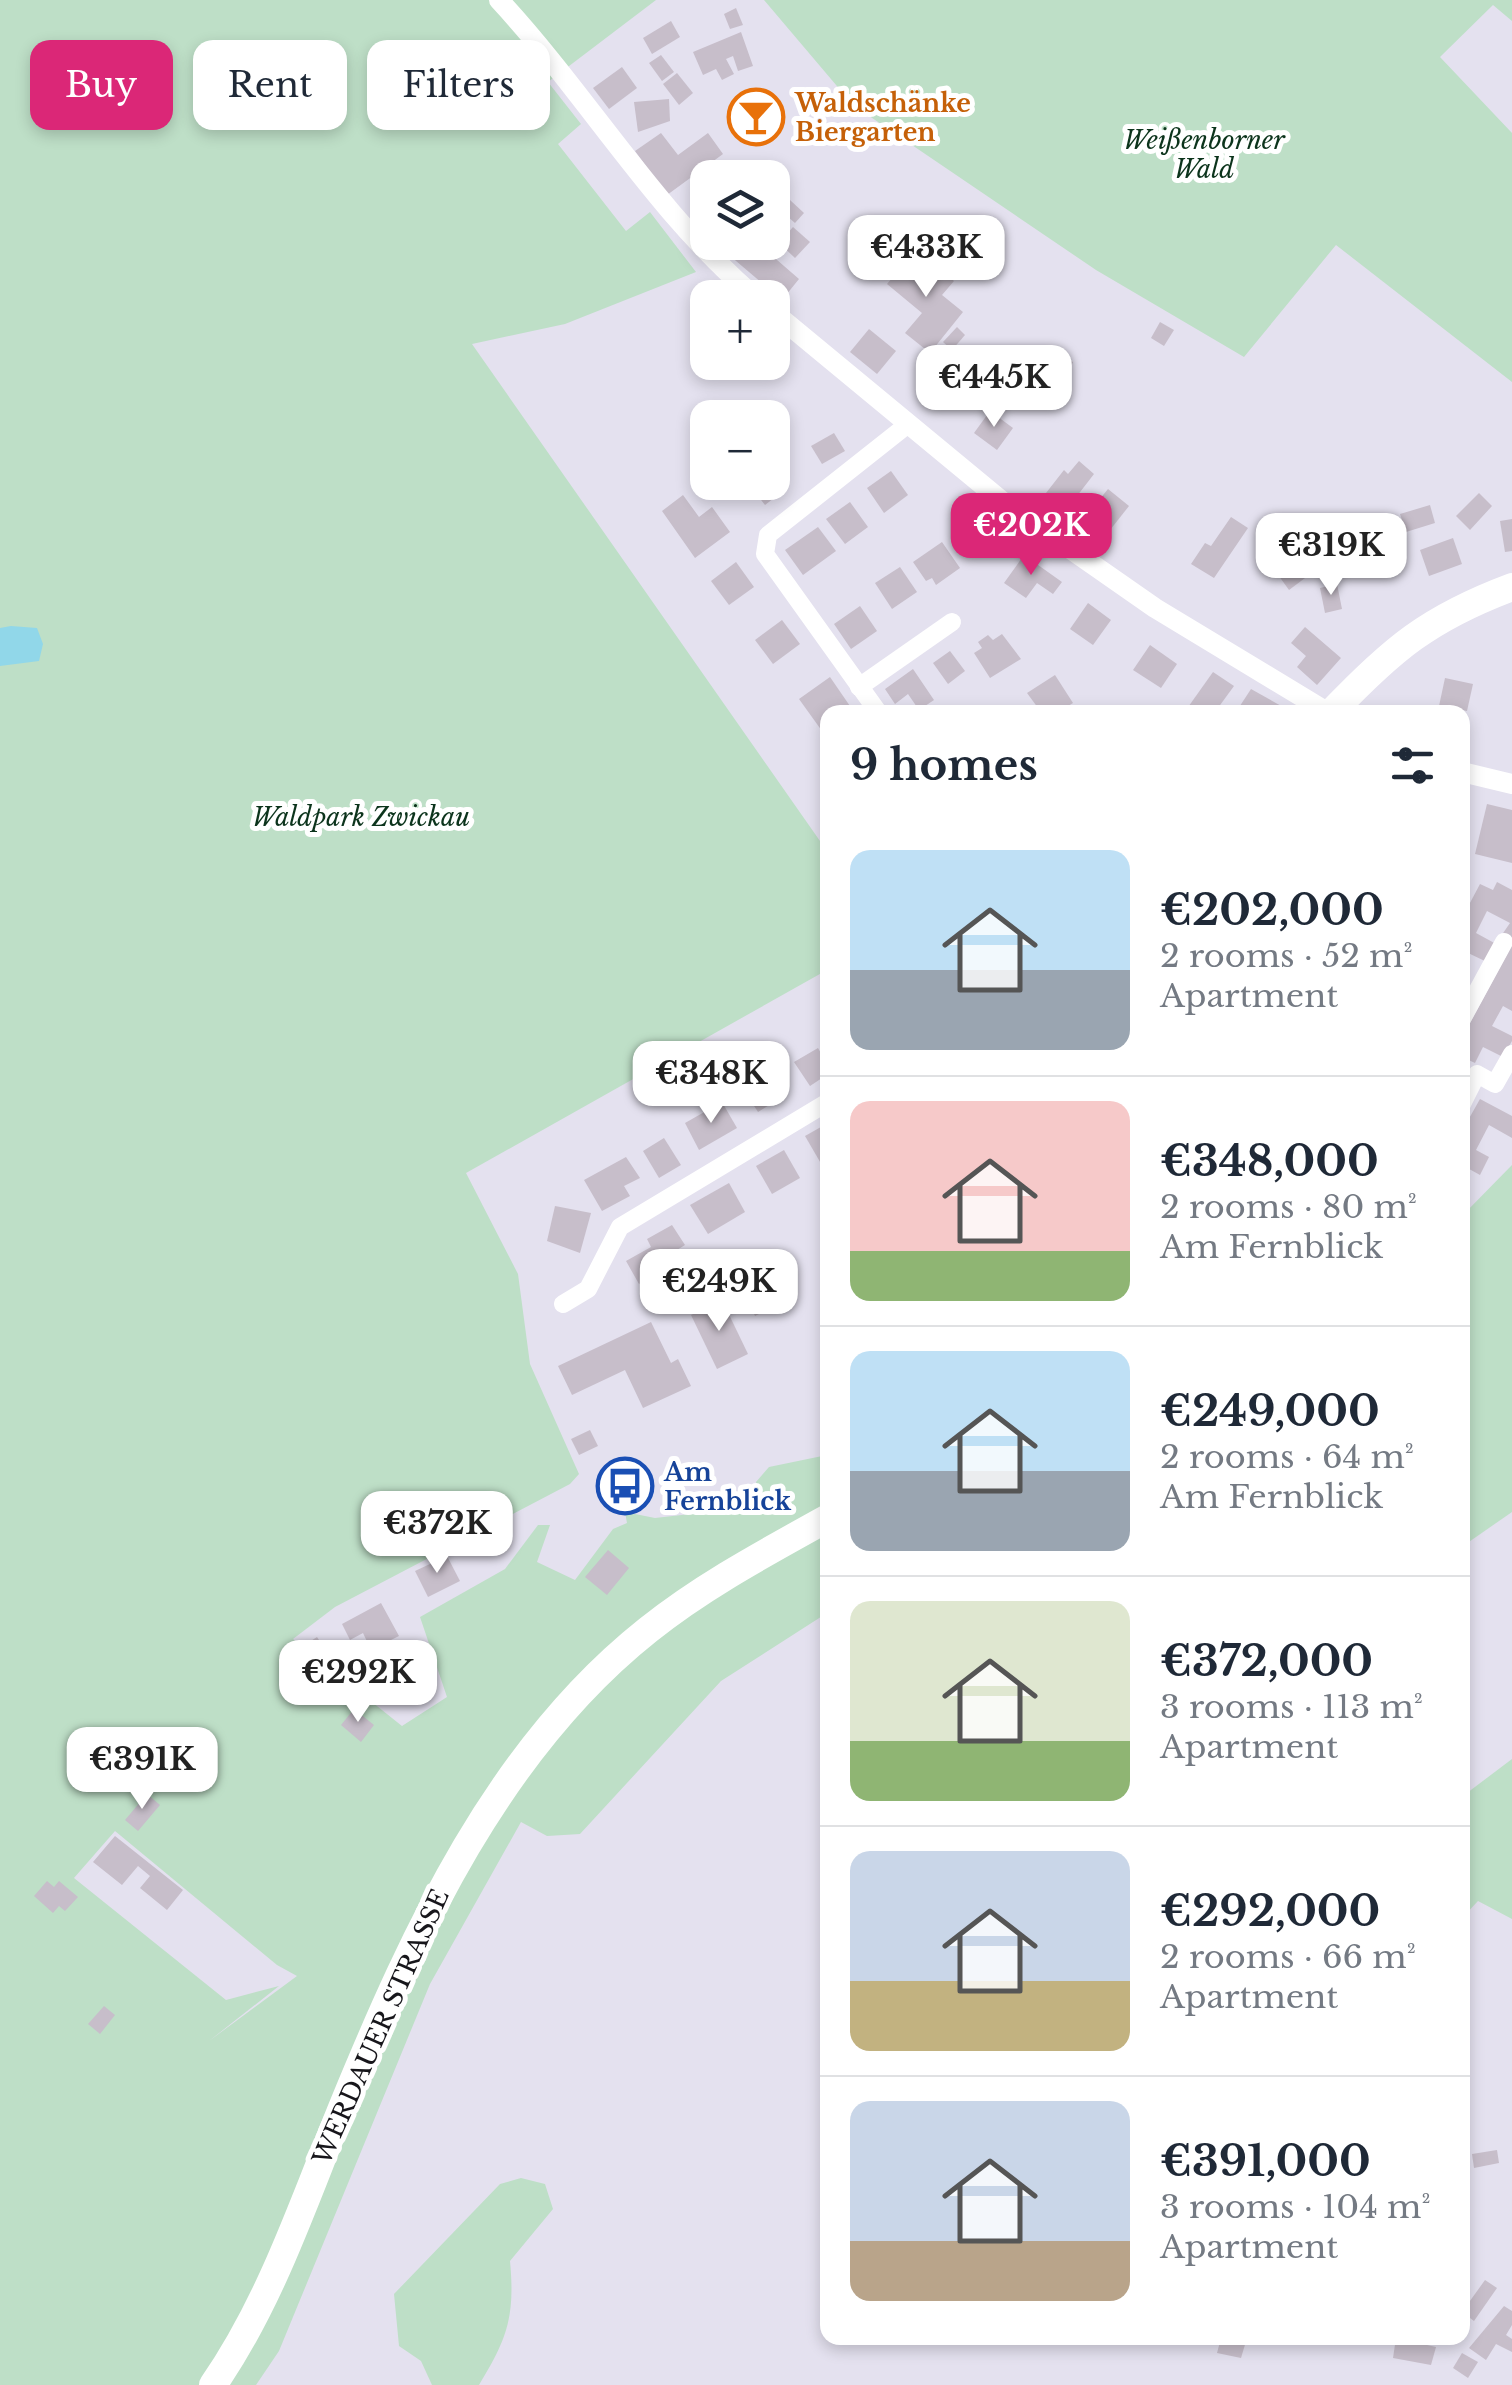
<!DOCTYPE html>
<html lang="en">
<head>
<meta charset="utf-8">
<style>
	body { margin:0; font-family:"Libre Baskerville",serif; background:#f6f6f7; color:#1f2937; height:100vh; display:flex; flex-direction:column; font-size:38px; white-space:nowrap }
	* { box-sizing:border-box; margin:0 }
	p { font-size:32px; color:#747a83 }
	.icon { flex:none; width:55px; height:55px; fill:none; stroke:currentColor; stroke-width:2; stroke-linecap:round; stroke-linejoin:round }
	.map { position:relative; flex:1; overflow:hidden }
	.details { position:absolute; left:820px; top:705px; width:650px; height:1640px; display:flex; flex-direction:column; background:#fff; border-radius:20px; box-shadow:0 5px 15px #0003 }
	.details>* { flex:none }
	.hud { position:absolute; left:30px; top:40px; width:640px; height:90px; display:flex; gap:20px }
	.controls { position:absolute; left:690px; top:160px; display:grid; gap:20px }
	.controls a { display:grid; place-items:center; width:100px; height:100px; border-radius:20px; background:#fff; box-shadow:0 5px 15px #0003; font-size:50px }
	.price { position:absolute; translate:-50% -85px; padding:0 22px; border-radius:20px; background:#fff; color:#222; font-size:32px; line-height:65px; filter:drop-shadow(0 2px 5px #0008) }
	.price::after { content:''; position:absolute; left:50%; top:60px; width:30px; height:22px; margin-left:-15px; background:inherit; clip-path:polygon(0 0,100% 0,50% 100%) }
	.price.selected { background:#db2777; color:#fff }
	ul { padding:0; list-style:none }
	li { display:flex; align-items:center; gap:30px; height:250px; padding:0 30px }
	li+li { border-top:2px solid #e0e1e3 }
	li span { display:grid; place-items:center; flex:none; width:280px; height:200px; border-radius:20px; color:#555 }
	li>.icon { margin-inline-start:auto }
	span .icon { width:120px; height:120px; fill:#fffc; stroke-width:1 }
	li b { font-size:42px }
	h2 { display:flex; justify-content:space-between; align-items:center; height:120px; padding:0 30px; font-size:42px }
	.tag { padding:0 35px; border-radius:20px; background:#fff; box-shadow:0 5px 15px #0003; font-size:35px; line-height:90px }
	.tag.selected { background:#db2777; color:#fff }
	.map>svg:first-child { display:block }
</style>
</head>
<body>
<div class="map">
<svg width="1512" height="2385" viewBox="0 0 1512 2385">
	<rect width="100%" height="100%" fill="#e4e1ef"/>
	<g fill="#bedfc7" fill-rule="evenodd">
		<path d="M 0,0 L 656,0 L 548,82 L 581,124 L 558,144 L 626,231 L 650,212 L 696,272 L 565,324 L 472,344 L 827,851 L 827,970 L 466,1173 L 518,1274 L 530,1364 L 579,1474 L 570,1484 L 335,1607 L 293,1639 L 402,1726 L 447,1697 L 420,1617 L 505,1569 L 538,1525 L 550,1525 L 537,1562 L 575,1580 L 613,1529 L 627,1523 L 625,1512 L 655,1518 L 761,1506 L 756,1482 L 769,1467 L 827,1455 L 827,1613 L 721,1681 L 580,1834 L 547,1836 L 521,1822 L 430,1984 L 279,2351 L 256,2385 L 0,2385 ZM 115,1831 L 277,1965 L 297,1976 L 209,2041 L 279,1986 L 226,2000 L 74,1878 Z"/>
		<path d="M 764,0 L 1512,0 L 1512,21 L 1493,5 L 1440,57 L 1512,133 L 1512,382 L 1336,245 L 1244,357 L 1096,270 L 853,105 Z"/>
		<path d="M 1512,1165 L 1512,1512 L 1463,1546 L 1463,1215 Z"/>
		<path d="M 1512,1759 L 1512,1919 L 1478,1901 L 1463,1917 L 1463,1796 Z"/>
		<path d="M 521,2178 L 545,2184 L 553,2209 L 510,2261 C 515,2315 508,2338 479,2385 L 432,2385 L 421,2361 L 399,2346 L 394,2294 L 500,2184 Z"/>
	</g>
	<path fill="#91d7e9" d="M 11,626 L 37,628 L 43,644 L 39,661 L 0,666 L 0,628 Z"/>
	<g fill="#c7beca">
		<path d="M 736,8 L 743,25 L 730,29 L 724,14 Z"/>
		<path d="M 671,21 L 680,37 L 652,54 L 643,38 Z"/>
		<path d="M 741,32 L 753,66 L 738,71 L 733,56 L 726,59 L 734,74 L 722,80 L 716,69 L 703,75 L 693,52 Z"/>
		<path d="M 661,55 L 674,72 L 662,81 L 649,63 Z"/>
		<path d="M 622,67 L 637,88 L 609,109 L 593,88 Z"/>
		<path d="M 677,73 L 693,93 L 679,105 L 663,84 Z"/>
		<path d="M 669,99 L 670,121 L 638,132 L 634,102 Z"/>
		<path d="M 661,133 L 678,155 L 708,133 L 723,154 L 667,195 L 635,151 Z"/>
		<path d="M 790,200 L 804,213 L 795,223 L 781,211 Z"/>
		<path d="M 793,227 L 810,242 L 795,258 L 779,243 Z"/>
		<path d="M 772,239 L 778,243 L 769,253 L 799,279 L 782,300 L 729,255 L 740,242 L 757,245 L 772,242 Z"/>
		<path d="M 916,250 L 954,281 L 942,295 L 963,312 L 930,353 L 905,333 L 922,313 L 887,284 Z"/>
		<path d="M 1160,322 L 1174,330 L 1164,346 L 1151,338 Z"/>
		<path d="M 957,327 L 965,335 L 952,350 L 943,342 Z"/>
		<path d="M 869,329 L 896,351 L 877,374 L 850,352 Z"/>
		<path d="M 957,350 L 970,361 L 942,406 L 923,391 Z"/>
		<path d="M 1056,354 L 1073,362 L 1064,383 L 1047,375 Z"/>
		<path d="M 1013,365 L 1025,375 L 1002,403 L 990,393 Z"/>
		<path d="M 990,411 L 1013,428 L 997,450 L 974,433 Z"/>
		<path d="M 834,433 L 845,451 L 822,464 L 811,446 Z"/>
		<path d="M 1079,461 L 1094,474 L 1067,509 L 1046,493 L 1064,470 L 1068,474 Z"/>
		<path d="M 772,469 L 787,488 L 765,505 L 747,482 L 772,482 Z"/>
		<path d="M 891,471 L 908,495 L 884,513 L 867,488 Z"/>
		<path d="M 1108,489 L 1129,506 L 1095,549 L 1073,532 Z"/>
		<path d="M 1479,493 L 1492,506 L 1470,530 L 1456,516 Z"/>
		<path d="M 683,495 L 699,517 L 712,507 L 730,532 L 695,558 L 662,511 Z"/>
		<path d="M 850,502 L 868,527 L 845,544 L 826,519 Z"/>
		<path d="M 1430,505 L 1435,523 L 1406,532 L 1400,514 Z"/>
		<path d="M 1231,517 L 1248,528 L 1214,578 L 1191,564 L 1205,543 L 1211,546 Z"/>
		<path d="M 1512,519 L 1512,551 L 1505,552 L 1500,521 Z"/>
		<path d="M 818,527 L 836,551 L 803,575 L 785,550 Z"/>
		<path d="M 1453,538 L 1462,564 L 1429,576 L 1420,550 Z"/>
		<path d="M 1290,540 L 1313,572 L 1289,590 L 1271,565 L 1280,558 L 1275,550 Z"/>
		<path d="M 942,542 L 960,568 L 936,585 L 932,578 L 926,581 L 913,562 Z"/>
		<path d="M 1024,555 L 1062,582 L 1053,594 L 1037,583 L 1026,598 L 1004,583 Z"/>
		<path d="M 736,562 L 754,587 L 729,605 L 711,581 Z"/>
		<path d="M 900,567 L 917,592 L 892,609 L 875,583 Z"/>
		<path d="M 1337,584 L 1342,609 L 1325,613 L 1320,588 Z"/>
		<path d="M 1088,603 L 1111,620 L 1093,645 L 1070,629 Z"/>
		<path d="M 860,606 L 877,631 L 851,649 L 834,624 Z"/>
		<path d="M 782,620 L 800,644 L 773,664 L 755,640 Z"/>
		<path d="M 1305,627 L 1341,658 L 1317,685 L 1297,667 L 1306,656 L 1291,643 Z"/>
		<path d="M 1002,634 L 1021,659 L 990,678 L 974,653 L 982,648 L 978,642 L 988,635 L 993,640 Z"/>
		<path d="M 1150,645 L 1177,664 L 1161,688 L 1133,670 Z"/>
		<path d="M 950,651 L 965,671 L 948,684 L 933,663 Z"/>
		<path d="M 913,669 L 934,700 L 919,710 L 908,694 L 895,704 L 885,689 Z"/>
		<path d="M 1213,672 L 1234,686 L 1215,712 L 1189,712 L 1186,710 Z"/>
		<path d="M 1055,675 L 1073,703 L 1058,712 L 1041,712 L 1027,693 Z"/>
		<path d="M 830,677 L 852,709 L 828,712 L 828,727 L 822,731 L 799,699 Z"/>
		<path d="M 1445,678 L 1473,684 L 1467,711 L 1439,706 Z"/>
		<path d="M 1251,689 L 1292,712 L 1236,712 Z"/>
		<path d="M 1487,804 L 1512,810 L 1512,863 L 1475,854 Z"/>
		<path d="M 1497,882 L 1512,890 L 1512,1011 L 1503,1006 L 1492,1026 L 1512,1036 L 1512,1041 L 1503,1057 L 1483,1047 L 1475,1063 L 1462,1057 L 1462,1038 L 1511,947 L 1499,939 L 1510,923 L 1487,911 L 1476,933 L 1498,945 L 1489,963 L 1466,952 L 1462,960 L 1462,918 L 1480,884 L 1493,890 Z"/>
		<path d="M 818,1048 L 822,1055 L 828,1053 L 828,1074 L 810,1086 L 794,1062 Z"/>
		<path d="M 769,1073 L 784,1096 L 758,1112 L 743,1089 Z"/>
		<path d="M 1480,1099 L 1512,1116 L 1512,1138 L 1489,1125 L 1476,1150 L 1489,1157 L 1480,1175 L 1462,1165 L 1462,1131 Z"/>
		<path d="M 722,1102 L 737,1128 L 699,1150 L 685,1123 Z"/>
		<path d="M 828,1123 L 828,1164 L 823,1167 L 805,1136 Z"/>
		<path d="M 664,1138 L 681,1165 L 659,1178 L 643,1151 Z"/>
		<path d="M 784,1150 L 800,1178 L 772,1194 L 756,1166 Z"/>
		<path d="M 626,1157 L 640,1178 L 624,1186 L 630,1196 L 602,1211 L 584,1180 Z"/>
		<path d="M 729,1183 L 745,1212 L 708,1234 L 690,1205 Z"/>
		<path d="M 555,1206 L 591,1213 L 580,1253 L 547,1241 Z"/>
		<path d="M 672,1225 L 685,1245 L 659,1261 L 664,1269 L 639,1284 L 626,1261 L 651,1247 L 647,1239 Z"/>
		<path d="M 774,1267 L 789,1299 L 755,1316 L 740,1284 Z"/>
		<path d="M 722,1300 L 748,1354 L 717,1369 L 691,1315 Z"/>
		<path d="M 651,1322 L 671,1363 L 678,1359 L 691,1386 L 643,1408 L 625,1370 L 572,1395 L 558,1366 Z"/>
		<path d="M 590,1430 L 598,1446 L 579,1455 L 571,1439 Z"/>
		<path d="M 608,1550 L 629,1568 L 607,1595 L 585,1577 Z"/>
		<path d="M 447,1556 L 460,1581 L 428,1597 L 415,1571 Z"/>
		<path d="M 381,1603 L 399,1636 L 371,1650 L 363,1633 L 350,1640 L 342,1624 Z"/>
		<path d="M 317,1637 L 327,1652 L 316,1659 L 306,1644 Z"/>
		<path d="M 354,1709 L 374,1725 L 361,1742 L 341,1725 Z"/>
		<path d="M 147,1794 L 160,1805 L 138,1831 L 125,1820 Z"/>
		<path d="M 115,1836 L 183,1890 L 167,1910 L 140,1888 L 150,1876 L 138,1866 L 122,1885 L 93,1862 Z"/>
		<path d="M 47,1881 L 54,1887 L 59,1881 L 78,1897 L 65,1911 L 59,1906 L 53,1913 L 34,1896 Z"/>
		<path d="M 104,2006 L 115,2015 L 100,2034 L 88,2024 Z"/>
		<path d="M 1497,2150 L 1499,2163 L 1474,2168 L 1472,2154 Z"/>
		<path d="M 1485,2280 L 1497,2288 L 1474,2321 L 1462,2312 Z"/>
		<path d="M 1504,2306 L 1512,2311 L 1512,2325 L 1506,2335 L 1512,2339 L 1512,2352 L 1496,2344 L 1486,2360 L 1469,2348 Z"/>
		<path d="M 1221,2338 L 1247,2338 L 1241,2358 L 1217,2353 Z"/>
		<path d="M 1396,2338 L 1436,2347 L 1431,2365 L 1393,2358 Z"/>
		<path d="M 1462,2353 L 1478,2362 L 1468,2378 L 1453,2368 Z"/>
	</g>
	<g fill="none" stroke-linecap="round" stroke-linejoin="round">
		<g stroke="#fff" stroke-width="18">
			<path d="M 859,687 L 952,622"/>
			<path d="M 878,712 L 765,554 L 768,535 L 907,425"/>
			<path d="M 1462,1019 L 1504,942"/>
			<path d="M 1462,1104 L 1477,1074 L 1495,1084 L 1512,1054"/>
			<path d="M 563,1304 L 588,1289 L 620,1227 L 828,1102"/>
		</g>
		<g stroke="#fff" stroke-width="20">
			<path d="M 499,0 C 589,97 654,211 756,298"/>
			<path d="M 772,311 L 1003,502 L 1155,608 L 1327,712"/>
			<path d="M 1462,772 L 1512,784"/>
		</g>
		<g stroke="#fff" stroke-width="28">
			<path d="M 1332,712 C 1392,649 1429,618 1512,587"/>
			<path d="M 213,2385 C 272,2300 305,2198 344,2103 C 415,1931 498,1749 648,1630 C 703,1586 765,1553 828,1518"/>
		</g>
	</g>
	<defs>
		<g id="bar-ring" transform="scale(2.875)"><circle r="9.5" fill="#fff" stroke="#e8710a" stroke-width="1.5"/><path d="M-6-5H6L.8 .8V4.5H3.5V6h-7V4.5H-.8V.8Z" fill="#e8710a"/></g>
		<g id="bus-ring" transform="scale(2.875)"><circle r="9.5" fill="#fff" stroke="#1a4fb4" stroke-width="1.5"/><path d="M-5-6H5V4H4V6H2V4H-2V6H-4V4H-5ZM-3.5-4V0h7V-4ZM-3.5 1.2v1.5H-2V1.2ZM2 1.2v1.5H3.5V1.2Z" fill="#1a4fb4"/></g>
	</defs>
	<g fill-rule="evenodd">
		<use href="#bar-ring" x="756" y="117"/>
		<use href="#bus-ring" x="625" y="1486"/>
	</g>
	<g text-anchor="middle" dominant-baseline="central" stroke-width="10" stroke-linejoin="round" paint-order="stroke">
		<g font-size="25" font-weight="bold" fill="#c56008" stroke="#fff" text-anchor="start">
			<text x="795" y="103">Waldschänke<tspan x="795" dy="29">Biergarten</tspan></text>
		</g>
		<g font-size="25" font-style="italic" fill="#0c341c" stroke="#fff">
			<text x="1204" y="140">Weißenborner<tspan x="1204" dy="29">Wald</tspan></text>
			<text x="361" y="817">Waldpark Zwickau</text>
		</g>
		<g font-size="25" font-weight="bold" fill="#164399" stroke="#fff" text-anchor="start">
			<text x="664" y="1472">Am<tspan x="664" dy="29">Fernblick</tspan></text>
		</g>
		<g font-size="25" fill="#17161b" stroke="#fff">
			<text transform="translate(381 2027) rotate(-66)">WERDAUER STRASSE</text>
		</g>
	</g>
</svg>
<div class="controls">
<a><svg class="icon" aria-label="layers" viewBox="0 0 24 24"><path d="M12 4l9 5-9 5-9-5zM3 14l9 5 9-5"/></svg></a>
<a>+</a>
<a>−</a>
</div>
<b class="price" style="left:926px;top:300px">€433K</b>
<b class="price" style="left:994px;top:430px">€445K</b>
<b class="price selected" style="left:1031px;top:578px">€202K</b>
<b class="price" style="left:1331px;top:598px">€319K</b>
<b class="price" style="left:711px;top:1126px">€348K</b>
<b class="price" style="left:719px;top:1334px">€249K</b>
<b class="price" style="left:437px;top:1576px">€372K</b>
<b class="price" style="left:358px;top:1725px">€292K</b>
<b class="price" style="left:142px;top:1812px">€391K</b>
<div class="hud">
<a class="tag selected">Buy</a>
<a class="tag">Rent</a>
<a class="tag">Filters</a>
</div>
<section class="details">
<h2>9 homes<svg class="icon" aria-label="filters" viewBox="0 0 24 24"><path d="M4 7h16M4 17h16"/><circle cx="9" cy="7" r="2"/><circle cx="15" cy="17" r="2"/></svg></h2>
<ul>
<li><span style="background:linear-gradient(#bfe0f5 60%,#9aa5b1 0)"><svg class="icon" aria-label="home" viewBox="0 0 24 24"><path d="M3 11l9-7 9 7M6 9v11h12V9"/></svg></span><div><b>€202,000</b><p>2 rooms · 52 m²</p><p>Apartment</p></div></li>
<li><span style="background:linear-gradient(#f6c9c9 75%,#8fb573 0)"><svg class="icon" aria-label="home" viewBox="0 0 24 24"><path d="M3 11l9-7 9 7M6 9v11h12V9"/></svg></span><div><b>€348,000</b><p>2 rooms · 80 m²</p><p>Am Fernblick</p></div></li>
<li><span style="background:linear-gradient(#bfe0f5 60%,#9aa5b1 0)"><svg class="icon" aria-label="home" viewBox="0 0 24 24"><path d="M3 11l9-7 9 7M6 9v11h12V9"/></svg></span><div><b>€249,000</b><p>2 rooms · 64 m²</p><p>Am Fernblick</p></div></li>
<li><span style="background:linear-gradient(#dfe7d0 70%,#8fb573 0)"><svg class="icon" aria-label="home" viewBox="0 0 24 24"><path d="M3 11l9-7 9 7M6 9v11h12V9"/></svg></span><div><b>€372,000</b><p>3 rooms · 113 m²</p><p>Apartment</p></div></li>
<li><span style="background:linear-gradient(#c9d6e8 65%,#c2b280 0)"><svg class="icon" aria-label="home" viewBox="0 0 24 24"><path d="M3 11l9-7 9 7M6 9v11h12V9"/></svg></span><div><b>€292,000</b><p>2 rooms · 66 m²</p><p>Apartment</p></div></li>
<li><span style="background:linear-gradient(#c9d6e8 70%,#b9a48a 0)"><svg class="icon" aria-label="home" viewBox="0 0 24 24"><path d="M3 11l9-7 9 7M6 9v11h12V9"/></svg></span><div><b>€391,000</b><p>3 rooms · 104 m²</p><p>Apartment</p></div></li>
</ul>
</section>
</div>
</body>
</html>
